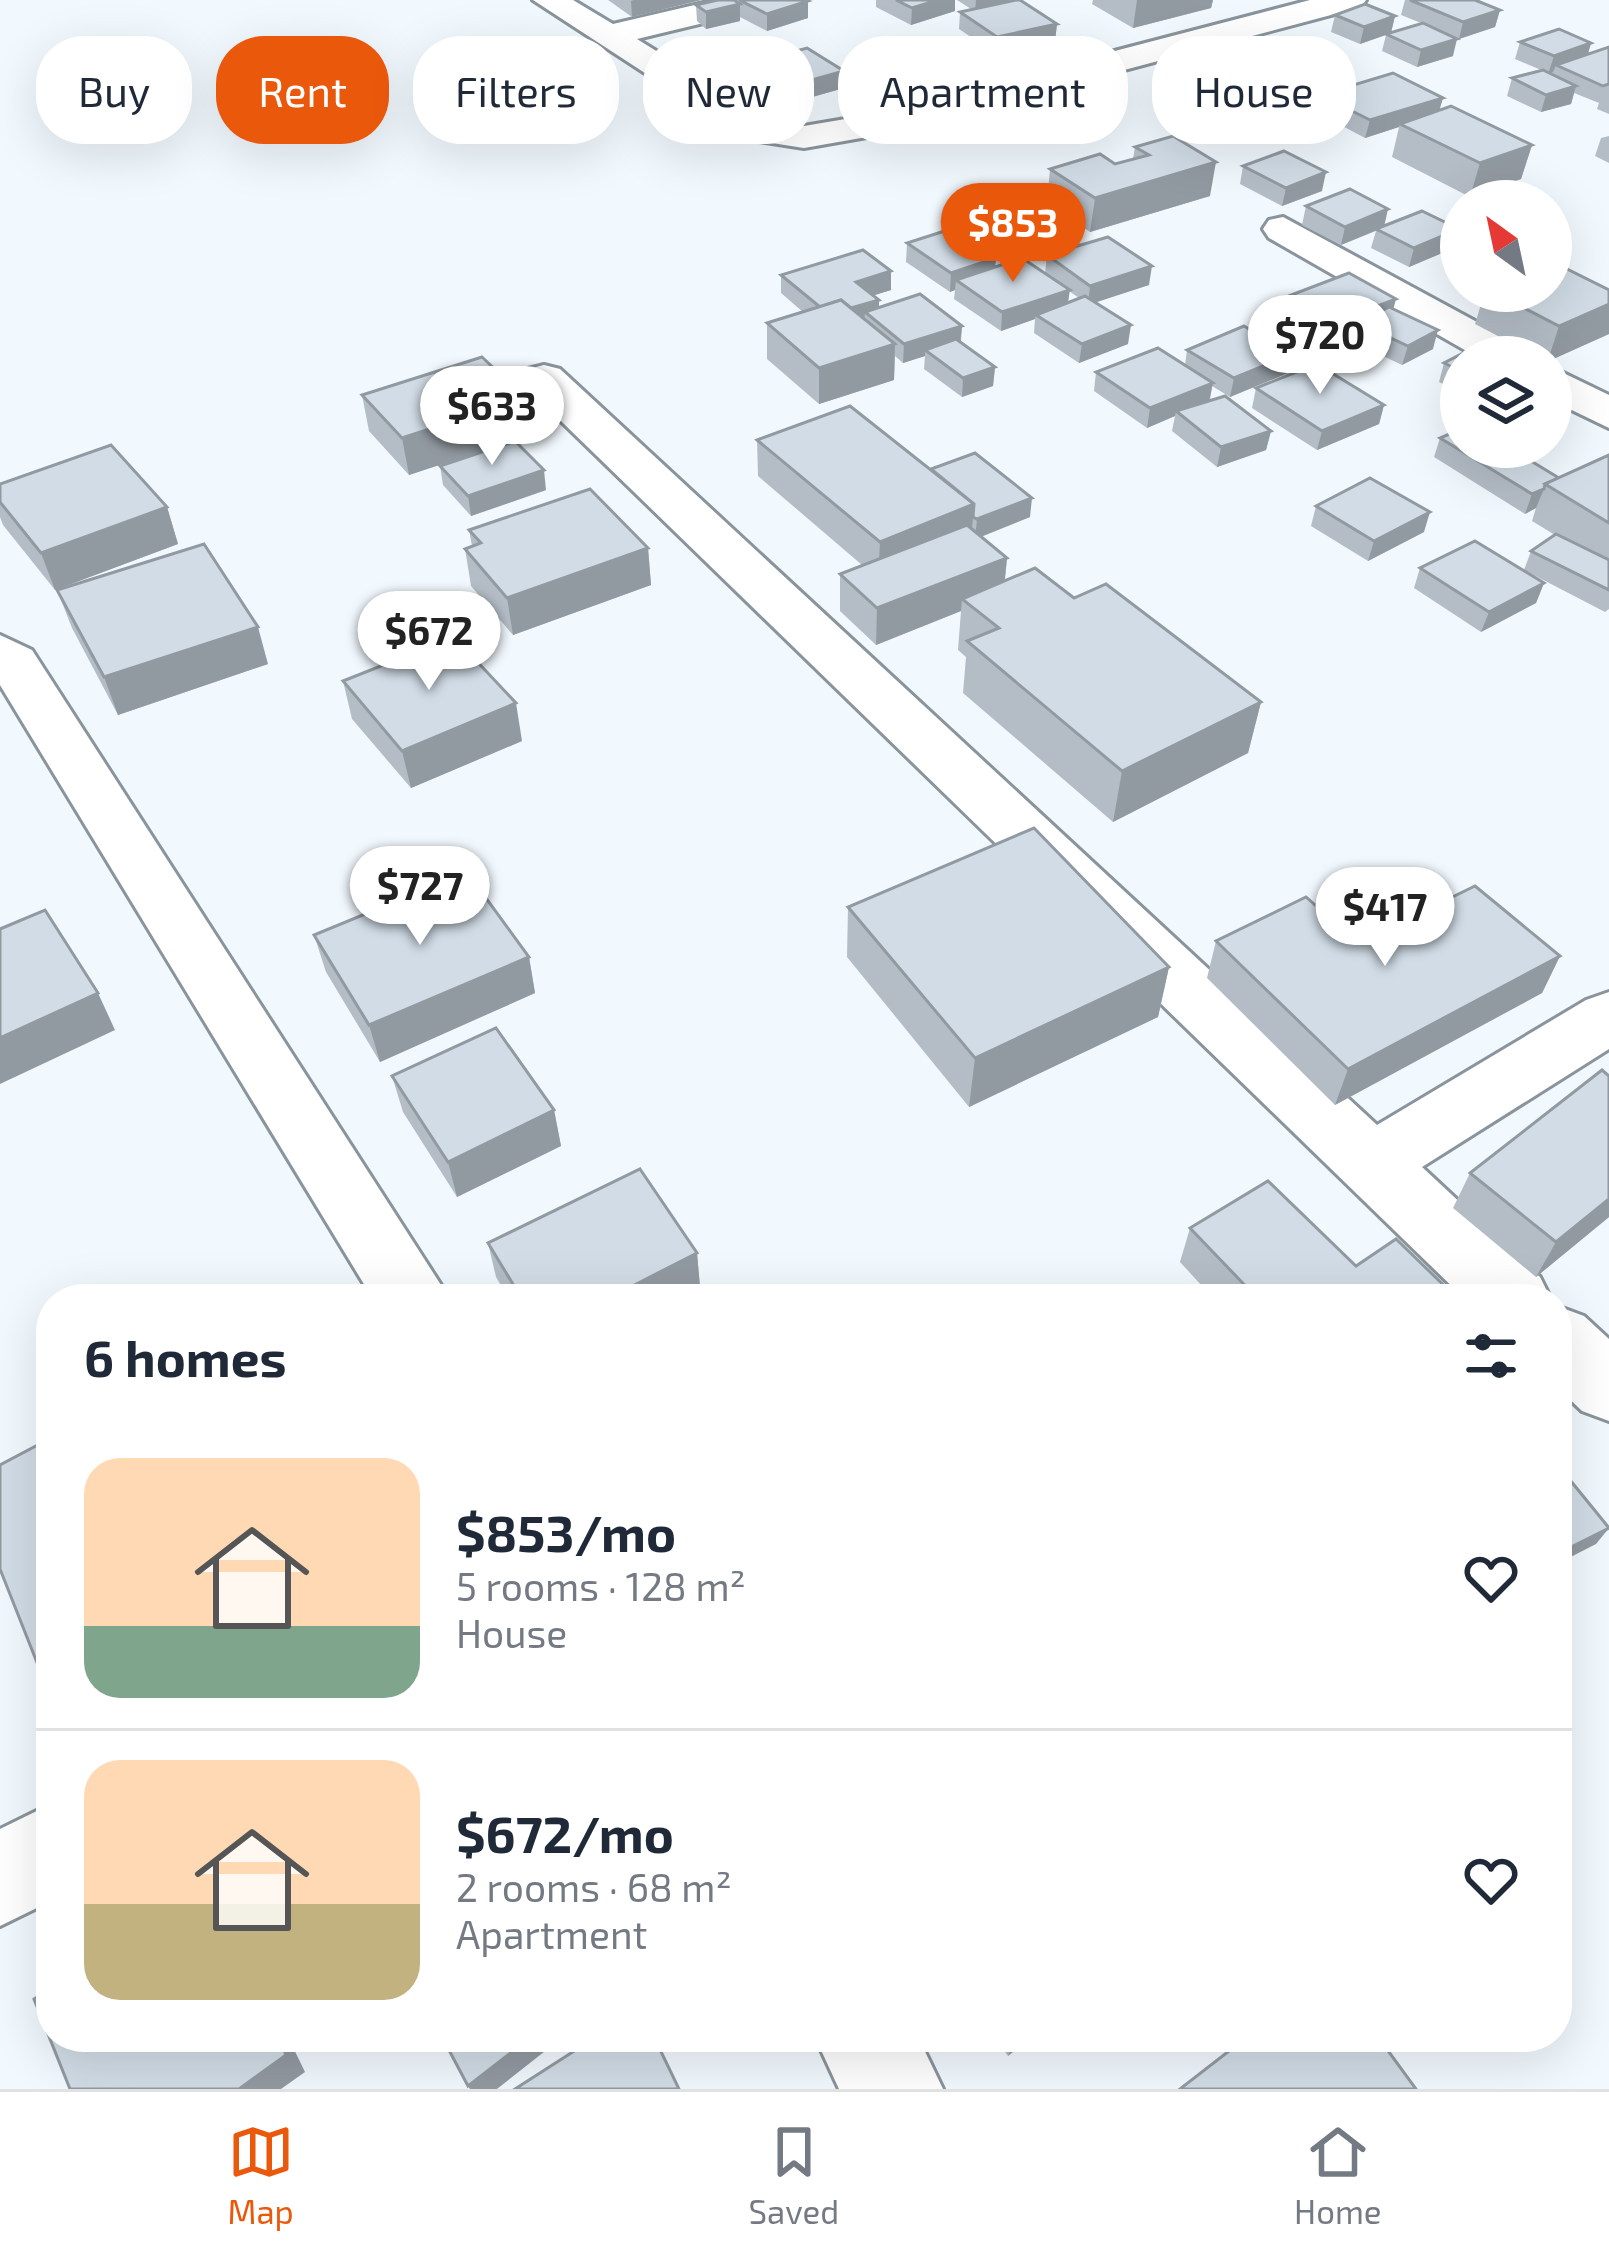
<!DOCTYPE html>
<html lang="en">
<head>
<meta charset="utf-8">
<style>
	body { margin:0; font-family:"Exo 2",sans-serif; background:#f6f6f7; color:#1f2937; height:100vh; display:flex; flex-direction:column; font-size:45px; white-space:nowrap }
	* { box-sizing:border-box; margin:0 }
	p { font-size:39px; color:#747a83 }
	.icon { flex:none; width:66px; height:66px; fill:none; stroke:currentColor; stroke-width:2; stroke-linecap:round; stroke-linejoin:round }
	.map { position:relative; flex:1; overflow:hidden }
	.panel { position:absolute; left:36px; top:1284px; width:1536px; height:768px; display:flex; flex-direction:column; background:#fff; border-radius:48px; box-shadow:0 12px 48px #0002 }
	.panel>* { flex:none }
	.hud { position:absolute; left:36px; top:36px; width:1539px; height:108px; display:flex; gap:24px }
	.needle { width:78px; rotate:327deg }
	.tools { position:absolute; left:1440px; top:180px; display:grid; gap:24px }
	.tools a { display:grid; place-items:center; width:132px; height:132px; border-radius:50%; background:#fff; box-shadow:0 12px 48px #0002; font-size:60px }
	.price { position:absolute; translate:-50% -102px; padding:0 27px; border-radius:42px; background:#fff; color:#222; font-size:39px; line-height:78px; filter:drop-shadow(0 3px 6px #0008) }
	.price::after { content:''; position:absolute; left:50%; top:72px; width:36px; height:27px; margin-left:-18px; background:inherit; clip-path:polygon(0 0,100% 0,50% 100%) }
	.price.current { background:#ea580c; color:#fff }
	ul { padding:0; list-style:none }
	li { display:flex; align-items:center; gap:36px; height:300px; padding:0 48px }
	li+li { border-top:3px solid #e0e1e3 }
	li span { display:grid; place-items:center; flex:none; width:336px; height:240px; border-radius:36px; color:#555 }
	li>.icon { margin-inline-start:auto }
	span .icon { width:144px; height:144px; fill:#fffc; stroke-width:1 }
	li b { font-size:51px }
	h2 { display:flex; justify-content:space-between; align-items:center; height:144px; padding:0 48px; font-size:51px }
	.tag { padding:0 42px; border-radius:48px; background:#fff; box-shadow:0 12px 48px #0002; font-size:42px; line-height:108px }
	.tag.current { background:#ea580c; color:#fff }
	.tab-bar { display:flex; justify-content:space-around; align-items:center; height:168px; border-top:3px solid #e0e1e3; background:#fff; font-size:33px; color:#747a83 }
	.tab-bar a { display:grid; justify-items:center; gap:6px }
	.tab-bar .current { color:#ea580c }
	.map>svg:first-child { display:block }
</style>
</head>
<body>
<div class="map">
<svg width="1609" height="2089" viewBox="0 0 1609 2089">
	<rect width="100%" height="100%" fill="#f2f9fe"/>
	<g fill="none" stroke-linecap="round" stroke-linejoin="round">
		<g stroke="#89949c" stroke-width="6">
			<g id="minor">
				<path d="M 533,0 L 573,0 L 613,24 L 716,0 L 775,0 L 770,7 L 637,39 L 769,121 L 804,126 L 869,115 L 1310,0 L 1366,0 L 1361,7 L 884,134 L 804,148 L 746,139 Z"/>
				<path d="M 1283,217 L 1525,348 L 1531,357 L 1477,357 L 1269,238 L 1263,229 L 1269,220 Z"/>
				<path d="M 544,365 L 560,369 L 1377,1125 L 1586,1000 L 1609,992 L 1609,1049 L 1422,1167 L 1540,1277 L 1551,1299 L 1465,1299 L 528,389 L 521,379 L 528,369 Z"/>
				<path d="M 1551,367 L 1609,395 L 1609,428 L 1551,400 Z"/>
				<path d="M 0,635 L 32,650 L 450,1299 L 373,1299 L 0,685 Z"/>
				<path d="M 1557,1306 L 1584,1316 L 1609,1339 L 1609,1421 L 1582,1411 L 1557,1387 Z"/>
				<path d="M 51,1804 L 51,1901 L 0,1926 L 0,1829 Z"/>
				<path d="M 815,2037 L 918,2037 L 943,2089 L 839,2089 Z"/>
			</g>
		</g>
		<use href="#minor" fill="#fff" fill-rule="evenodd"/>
	</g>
	<g fill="#b4bdc6" fill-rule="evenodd">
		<path d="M 608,0 L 701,0 L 632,17 Z"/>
		<path d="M 718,0 L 805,0 L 808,18 L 767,31 L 740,17 L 740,21 L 706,29 L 697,21 L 696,5 Z"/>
		<path d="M 876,0 L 955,0 L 955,11 L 911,25 L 876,7 Z"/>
		<path d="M 957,0 L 1009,0 L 1057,24 L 1055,41 L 996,54 L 959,29 L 960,12 L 971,9 Z"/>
		<path d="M 1093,0 L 1213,0 L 1211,8 L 1133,28 L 1092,4 Z"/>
		<path d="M 1405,0 L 1475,0 L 1500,10 L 1495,27 L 1459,39 L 1453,37 L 1453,56 L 1417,67 L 1382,51 L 1386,35 L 1360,44 L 1331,32 L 1335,15 L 1395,16 L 1391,32 L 1421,23 L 1401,15 Z"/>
		<path d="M 1520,42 L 1591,43 L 1588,54 L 1609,47 L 1609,114 L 1597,109 L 1599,103 L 1574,93 L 1571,104 L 1541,112 L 1507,96 L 1512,78 L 1541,70 L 1515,59 Z"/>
		<path d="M 740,66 L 844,88 L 777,107 L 740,84 Z"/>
		<path d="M 1320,95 L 1443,98 L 1439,110 L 1532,145 L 1521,179 L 1470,197 L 1392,157 L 1399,127 L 1365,138 L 1316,112 Z"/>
		<path d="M 1609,136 L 1609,163 L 1595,156 L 1601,138 Z"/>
		<path d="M 1135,147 L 1210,196 L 1090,232 L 1047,203 L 1050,169 L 1115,164 L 1133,159 Z"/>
		<path d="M 1243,166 L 1322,191 L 1282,206 L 1240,184 Z"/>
		<path d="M 1306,206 L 1384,226 L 1459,229 L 1454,248 L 1409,267 L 1371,248 L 1376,231 L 1341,245 L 1302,225 Z"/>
		<path d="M 907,243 L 996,258 L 995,267 L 1045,274 L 1047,255 L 1149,285 L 1094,302 L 1128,344 L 1079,363 L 1034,333 L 1035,319 L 1001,331 L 954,299 L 955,290 L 950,292 L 906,262 ZM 1069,291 L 1079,298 L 1068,303 Z"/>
		<path d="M 781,275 L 891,290 L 874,295 L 879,307 L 962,326 L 961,342 L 995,367 L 993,386 L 962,397 L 924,369 L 925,356 L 903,363 L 895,356 L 894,380 L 819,404 L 767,359 L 767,323 L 803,312 L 781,293 Z"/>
		<path d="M 1609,290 L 1609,334 L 1551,360 L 1551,357 L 1538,357 L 1475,324 L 1485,291 Z"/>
		<path d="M 1291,295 L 1393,309 L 1433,349 L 1402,365 L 1354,342 L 1356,331 L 1332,341 L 1287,314 Z"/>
		<path d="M 1187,350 L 1288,373 L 1230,397 L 1212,386 L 1210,400 L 1271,431 L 1266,450 L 1217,467 L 1172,431 L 1175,416 L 1147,428 L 1094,391 L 1096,372 L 1185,365 Z"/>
		<path d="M 1461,357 L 1461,393 L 1439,382 L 1444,363 Z"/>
		<path d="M 1256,388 L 1384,405 L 1379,424 L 1317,450 L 1252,408 Z"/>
		<path d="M 362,395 L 525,398 L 530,435 L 409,475 L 369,431 Z"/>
		<path d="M 1440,438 L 1559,478 L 1609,455 L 1609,609 L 1605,612 L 1524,570 L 1531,551 L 1555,535 L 1532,521 L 1536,508 L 1525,514 L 1434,457 Z"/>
		<path d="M 757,440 L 931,469 L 1030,517 L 981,537 L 1007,558 L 1005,581 L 1074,598 L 1261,702 L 1248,753 L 1113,822 L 963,693 L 966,657 L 958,650 L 961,611 L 876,645 L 840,611 L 840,574 L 862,565 L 758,476 Z"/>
		<path d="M 440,466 L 546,490 L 471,516 L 443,485 Z"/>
		<path d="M 0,484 L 167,507 L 178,544 L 55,590 L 3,525 L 0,517 Z"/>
		<path d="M 1316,506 L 1424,532 L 1368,561 L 1311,526 Z"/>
		<path d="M 469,530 L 648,548 L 651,585 L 513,635 L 471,586 L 465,549 L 472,546 Z"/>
		<path d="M 1420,568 L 1544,583 L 1536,603 L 1481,632 L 1414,588 Z"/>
		<path d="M 57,590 L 268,664 L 118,715 L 72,628 Z"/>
		<path d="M 343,681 L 522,741 L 411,788 L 352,719 Z"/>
		<path d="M 848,907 L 1169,967 L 1158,1017 L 969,1107 L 847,957 Z"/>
		<path d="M 314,935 L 529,957 L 535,993 L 380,1062 L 326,972 Z"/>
		<path d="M 1216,941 L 1358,943 L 1560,956 L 1542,993 L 1335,1105 L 1207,978 Z"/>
		<path d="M 392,1076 L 554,1110 L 561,1146 L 457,1197 L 403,1112 Z"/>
		<path d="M 1470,1173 L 1609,1217 L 1536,1277 L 1453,1208 Z"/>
		<path d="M 1190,1228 L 1356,1266 L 1458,1299 L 1214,1299 L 1180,1262 Z"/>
		<path d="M 488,1243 L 697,1253 L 700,1287 L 677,1299 L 509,1299 L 496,1277 Z"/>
		<path d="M 995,2037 L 1031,2037 L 1008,2056 Z"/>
	</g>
	<g fill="#929aa1">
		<path d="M 634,0 L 701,0 L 632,17 L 631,1 Z"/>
		<path d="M 938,0 L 955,0 L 955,11 L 911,25 L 912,8 Z"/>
		<path d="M 976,0 L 1009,0 L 1009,5 L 975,12 Z"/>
		<path d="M 1137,0 L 1213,0 L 1211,8 L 1133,28 Z"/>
		<path d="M 808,1 L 808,18 L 767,31 L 767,14 Z"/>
		<path d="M 740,4 L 740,21 L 706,29 L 706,12 Z"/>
		<path d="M 1500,10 L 1495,27 L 1459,39 L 1463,22 Z"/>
		<path d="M 1395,16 L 1391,33 L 1360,44 L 1364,27 Z"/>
		<path d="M 1057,24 L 1055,41 L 996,54 L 997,37 Z"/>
		<path d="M 1457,39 L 1453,56 L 1417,67 L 1421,50 Z"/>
		<path d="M 1591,43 L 1586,60 L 1556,65 L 1553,72 L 1548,74 L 1554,56 Z"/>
		<path d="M 844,71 L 844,88 L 777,107 L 776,90 Z"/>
		<path d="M 1576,86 L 1571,104 L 1541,112 L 1546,95 Z"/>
		<path d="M 1443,98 L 1438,115 L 1400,124 L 1399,127 L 1365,138 L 1370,120 Z"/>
		<path d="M 1532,145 L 1521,179 L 1470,197 L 1480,163 Z"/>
		<path d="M 1216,162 L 1210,196 L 1090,232 L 1095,198 Z"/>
		<path d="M 1326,172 L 1322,191 L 1282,206 L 1286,188 Z"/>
		<path d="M 1388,209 L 1384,227 L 1341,245 L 1345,227 Z"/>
		<path d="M 1459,229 L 1454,248 L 1409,267 L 1414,248 Z"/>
		<path d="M 996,258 L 994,276 L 956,280 L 955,290 L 950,292 L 951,273 Z"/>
		<path d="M 1152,266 L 1149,285 L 1088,305 L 1090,286 Z"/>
		<path d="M 891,271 L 891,290 L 856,301 L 856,282 Z"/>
		<path d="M 1070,290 L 1067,308 L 1036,315 L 1035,319 L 1001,331 L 1002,312 Z"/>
		<path d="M 1396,299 L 1391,318 L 1359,323 L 1356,331 L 1332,341 L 1336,322 Z"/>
		<path d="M 879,300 L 879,318 L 865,312 L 864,323 L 830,315 Z"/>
		<path d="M 1609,304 L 1609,334 L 1551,360 L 1551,357 L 1549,357 L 1559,326 Z"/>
		<path d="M 1131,325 L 1128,344 L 1079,363 L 1082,344 Z"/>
		<path d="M 962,326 L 960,345 L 925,350 L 925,356 L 903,363 L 904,344 Z"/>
		<path d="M 1438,330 L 1433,349 L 1402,365 L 1408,346 Z"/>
		<path d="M 895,344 L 894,380 L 819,404 L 819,368 Z"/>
		<path d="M 1292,354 L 1288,373 L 1230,397 L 1234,378 Z"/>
		<path d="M 995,367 L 993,386 L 962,397 L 963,378 Z"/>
		<path d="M 1213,383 L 1209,402 L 1176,411 L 1175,416 L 1147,428 L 1150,408 Z"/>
		<path d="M 525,398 L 530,435 L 409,475 L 402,438 Z"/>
		<path d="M 1384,405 L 1379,424 L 1317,450 L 1322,431 Z"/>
		<path d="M 1271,431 L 1266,450 L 1217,467 L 1221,447 Z"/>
		<path d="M 544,470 L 546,490 L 471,516 L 468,496 Z"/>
		<path d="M 1544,489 L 1536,508 L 1525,514 L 1532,494 Z"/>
		<path d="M 1032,498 L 1030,517 L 975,539 L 977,519 Z"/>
		<path d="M 974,504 L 971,541 L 878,579 L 880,542 Z"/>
		<path d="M 167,507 L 178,544 L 55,590 L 41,553 Z"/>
		<path d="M 1430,512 L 1424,532 L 1368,561 L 1374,541 Z"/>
		<path d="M 648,548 L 651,585 L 513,635 L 507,598 Z"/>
		<path d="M 1007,558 L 1003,595 L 962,599 L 961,611 L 876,645 L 877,608 Z"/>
		<path d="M 1544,583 L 1536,603 L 1481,632 L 1489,612 Z"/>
		<path d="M 258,627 L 268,664 L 118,715 L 104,677 Z"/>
		<path d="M 1261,702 L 1248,753 L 1113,822 L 1122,771 Z"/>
		<path d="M 516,703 L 522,741 L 411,788 L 402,751 Z"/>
		<path d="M 1560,956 L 1542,993 L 1335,1105 L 1348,1069 Z"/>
		<path d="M 529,957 L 535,993 L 380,1062 L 369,1025 Z"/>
		<path d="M 1169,967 L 1158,1017 L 969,1107 L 975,1058 Z"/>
		<path d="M 98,993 L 115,1030 L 0,1084 L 0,1038 Z"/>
		<path d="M 554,1110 L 561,1146 L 457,1197 L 448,1162 Z"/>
		<path d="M 1609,1199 L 1609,1217 L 1536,1277 L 1556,1242 Z"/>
		<path d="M 697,1253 L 700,1287 L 677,1299 L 607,1299 Z"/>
		<path d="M 1609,1528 L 1596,1544 L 1557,1564 L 1557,1554 Z"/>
		<path d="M 278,2037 L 288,2037 L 305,2072 L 281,2089 L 239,2089 Z"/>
		<path d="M 531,2037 L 563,2037 L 497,2089 L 470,2089 L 468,2086 Z"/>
		<path d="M 1017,2037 L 1031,2037 L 1008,2056 L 1015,2038 Z"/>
	</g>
	<g fill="#d1dce6" stroke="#929aa1" stroke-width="3">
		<path d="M 718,0 L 734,0 L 740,4 L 706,12 L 696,5 Z"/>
		<path d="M 739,0 L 805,0 L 808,1 L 767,14 Z"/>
		<path d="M 896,0 L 938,0 L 912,8 Z"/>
		<path d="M 1016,0 L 1020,0 L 1057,24 L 997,37 L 960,12 Z"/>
		<path d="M 1410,0 L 1475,0 L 1500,10 L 1463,22 Z"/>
		<path d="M 1365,4 L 1395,16 L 1364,27 L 1335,15 Z"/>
		<path d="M 1423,23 L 1457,39 L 1421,50 L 1386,34 Z"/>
		<path d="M 1559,29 L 1591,43 L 1554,56 L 1520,42 Z"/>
		<path d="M 1609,47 L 1609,84 L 1603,86 L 1556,65 Z"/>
		<path d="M 807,48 L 844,71 L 776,90 L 740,66 Z"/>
		<path d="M 1543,70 L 1576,86 L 1546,95 L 1512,78 Z"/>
		<path d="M 1393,73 L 1443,98 L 1370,120 L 1320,95 Z"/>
		<path d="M 1451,106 L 1532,145 L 1480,163 L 1400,124 Z"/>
		<path d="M 1173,136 L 1216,162 L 1095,198 L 1050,169 L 1100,154 L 1115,164 L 1149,155 L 1135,147 Z"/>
		<path d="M 1284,151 L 1326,172 L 1286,188 L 1243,166 Z"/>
		<path d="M 1350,189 L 1388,209 L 1345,227 L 1306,206 Z"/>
		<path d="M 1422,211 L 1459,229 L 1414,248 L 1376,229 Z"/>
		<path d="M 951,229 L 996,258 L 951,273 L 907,243 Z"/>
		<path d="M 1108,237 L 1152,266 L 1090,286 L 1047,255 Z"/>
		<path d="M 863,250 L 891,271 L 856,282 L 879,300 L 851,308 L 841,300 L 820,307 L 781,275 Z"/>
		<path d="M 1022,258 L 1070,290 L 1002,312 L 956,280 Z"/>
		<path d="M 1551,261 L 1609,290 L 1609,304 L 1559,326 L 1491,291 L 1551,291 Z"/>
		<path d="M 1349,273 L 1396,299 L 1336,322 L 1291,295 Z"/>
		<path d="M 920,294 L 962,326 L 904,344 L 865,312 Z"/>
		<path d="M 1085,296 L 1131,325 L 1082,344 L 1036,315 Z"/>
		<path d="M 841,300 L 895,344 L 819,368 L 767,323 Z"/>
		<path d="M 1389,307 L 1438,330 L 1408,346 L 1359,323 Z"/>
		<path d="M 1244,326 L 1292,354 L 1234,378 L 1187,350 Z"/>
		<path d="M 956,339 L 995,367 L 963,378 L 925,350 Z"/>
		<path d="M 1158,348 L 1213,383 L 1150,408 L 1096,372 Z"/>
		<path d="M 1473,348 L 1491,357 L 1461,357 L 1461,371 L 1444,363 Z"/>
		<path d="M 482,357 L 525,398 L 402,438 L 362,395 Z"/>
		<path d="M 1317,364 L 1384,405 L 1322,431 L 1256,388 Z"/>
		<path d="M 1225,396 L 1271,431 L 1221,447 L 1176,411 Z"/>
		<path d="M 850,406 L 974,504 L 880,542 L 757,440 Z"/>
		<path d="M 1461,429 L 1461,447 L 1508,447 L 1559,478 L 1545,484 L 1544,489 L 1532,494 L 1440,438 Z"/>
		<path d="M 515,441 L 544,470 L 468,496 L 440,466 Z"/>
		<path d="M 111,445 L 167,507 L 41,553 L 0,502 L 0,484 Z"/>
		<path d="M 975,453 L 1032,498 L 977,519 L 973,517 L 974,504 L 931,469 Z"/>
		<path d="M 1609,455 L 1609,523 L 1545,484 Z"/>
		<path d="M 1370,478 L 1430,512 L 1374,541 L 1316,506 Z"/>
		<path d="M 590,489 L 648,548 L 507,598 L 465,549 L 481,543 L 469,530 Z"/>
		<path d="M 967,525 L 1007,558 L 877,608 L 840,574 Z"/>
		<path d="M 1556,534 L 1609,560 L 1609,590 L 1531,551 Z"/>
		<path d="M 1475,541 L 1544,583 L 1489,612 L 1420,568 Z"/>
		<path d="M 204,544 L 258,627 L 104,677 L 57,590 Z"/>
		<path d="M 1035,568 L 1074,598 L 1106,584 L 1261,702 L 1122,771 L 967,641 L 999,628 L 962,599 Z"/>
		<path d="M 454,637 L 516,703 L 402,751 L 343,681 Z"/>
		<path d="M 1034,828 L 1169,967 L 975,1058 L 848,907 Z"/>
		<path d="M 467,872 L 529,957 L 369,1025 L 314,935 Z"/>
		<path d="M 1475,886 L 1560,956 L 1348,1069 L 1216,941 L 1306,897 L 1358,943 Z"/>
		<path d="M 45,910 L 98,993 L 0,1038 L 0,929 Z"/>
		<path d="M 496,1028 L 554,1110 L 448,1162 L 392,1076 Z"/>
		<path d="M 1602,1070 L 1609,1076 L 1609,1199 L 1556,1242 L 1470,1173 Z"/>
		<path d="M 640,1169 L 697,1253 L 607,1299 L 522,1299 L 488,1243 Z"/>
		<path d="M 1268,1181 L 1356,1266 L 1396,1239 L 1458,1299 L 1258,1299 L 1190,1228 Z"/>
		<path d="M 51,1438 L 51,1698 L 0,1569 L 0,1465 Z"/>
		<path d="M 1557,1464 L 1609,1528 L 1557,1554 Z"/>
		<path d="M 51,1988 L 51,2037 L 278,2037 L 286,2055 L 239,2089 L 70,2089 L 34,1999 Z"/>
		<path d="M 442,2037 L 531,2037 L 468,2086 Z"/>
		<path d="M 596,2037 L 654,2037 L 679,2089 L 515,2089 Z"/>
		<path d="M 1247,2037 L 1378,2037 L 1416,2089 L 1180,2089 Z"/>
	</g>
</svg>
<div class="tools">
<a><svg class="needle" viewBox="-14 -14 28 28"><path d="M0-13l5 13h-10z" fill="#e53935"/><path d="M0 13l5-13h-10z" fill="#747a83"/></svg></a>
<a><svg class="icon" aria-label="layers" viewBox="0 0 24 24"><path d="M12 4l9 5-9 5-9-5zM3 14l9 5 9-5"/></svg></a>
</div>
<b class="price current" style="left:1013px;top:285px">$853</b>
<b class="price" style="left:1320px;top:397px">$720</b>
<b class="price" style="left:492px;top:468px">$633</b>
<b class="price" style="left:429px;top:693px">$672</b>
<b class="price" style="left:420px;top:948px">$727</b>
<b class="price" style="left:1385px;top:969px">$417</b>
<div class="hud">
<a class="tag">Buy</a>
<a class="tag current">Rent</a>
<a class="tag">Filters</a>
<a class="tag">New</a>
<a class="tag">Apartment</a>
<a class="tag">House</a>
</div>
<section class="panel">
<h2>6 homes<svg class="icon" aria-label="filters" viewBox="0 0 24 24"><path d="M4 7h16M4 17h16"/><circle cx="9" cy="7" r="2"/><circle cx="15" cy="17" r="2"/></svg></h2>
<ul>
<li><span style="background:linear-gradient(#ffd9b3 70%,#7fa58c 0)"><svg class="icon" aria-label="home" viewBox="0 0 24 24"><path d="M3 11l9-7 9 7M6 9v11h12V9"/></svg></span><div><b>$853/mo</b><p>5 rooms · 128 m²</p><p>House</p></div><svg class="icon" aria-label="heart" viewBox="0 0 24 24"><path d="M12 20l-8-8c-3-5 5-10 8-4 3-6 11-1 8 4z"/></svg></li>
<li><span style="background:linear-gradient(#ffd9b3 60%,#c2b280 0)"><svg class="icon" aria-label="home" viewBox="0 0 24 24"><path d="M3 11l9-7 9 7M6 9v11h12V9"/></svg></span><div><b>$672/mo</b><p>2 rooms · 68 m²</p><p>Apartment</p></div><svg class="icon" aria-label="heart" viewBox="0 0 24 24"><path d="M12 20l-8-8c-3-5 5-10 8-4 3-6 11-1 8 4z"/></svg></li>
</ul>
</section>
</div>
<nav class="tab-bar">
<a class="current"><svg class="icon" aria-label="map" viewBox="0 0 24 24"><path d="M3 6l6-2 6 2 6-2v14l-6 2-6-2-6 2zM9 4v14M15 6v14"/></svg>Map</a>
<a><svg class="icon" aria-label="saved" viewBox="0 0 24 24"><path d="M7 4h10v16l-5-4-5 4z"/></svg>Saved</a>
<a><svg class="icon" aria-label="home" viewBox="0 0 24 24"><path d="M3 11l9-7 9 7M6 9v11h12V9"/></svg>Home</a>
</nav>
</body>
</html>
